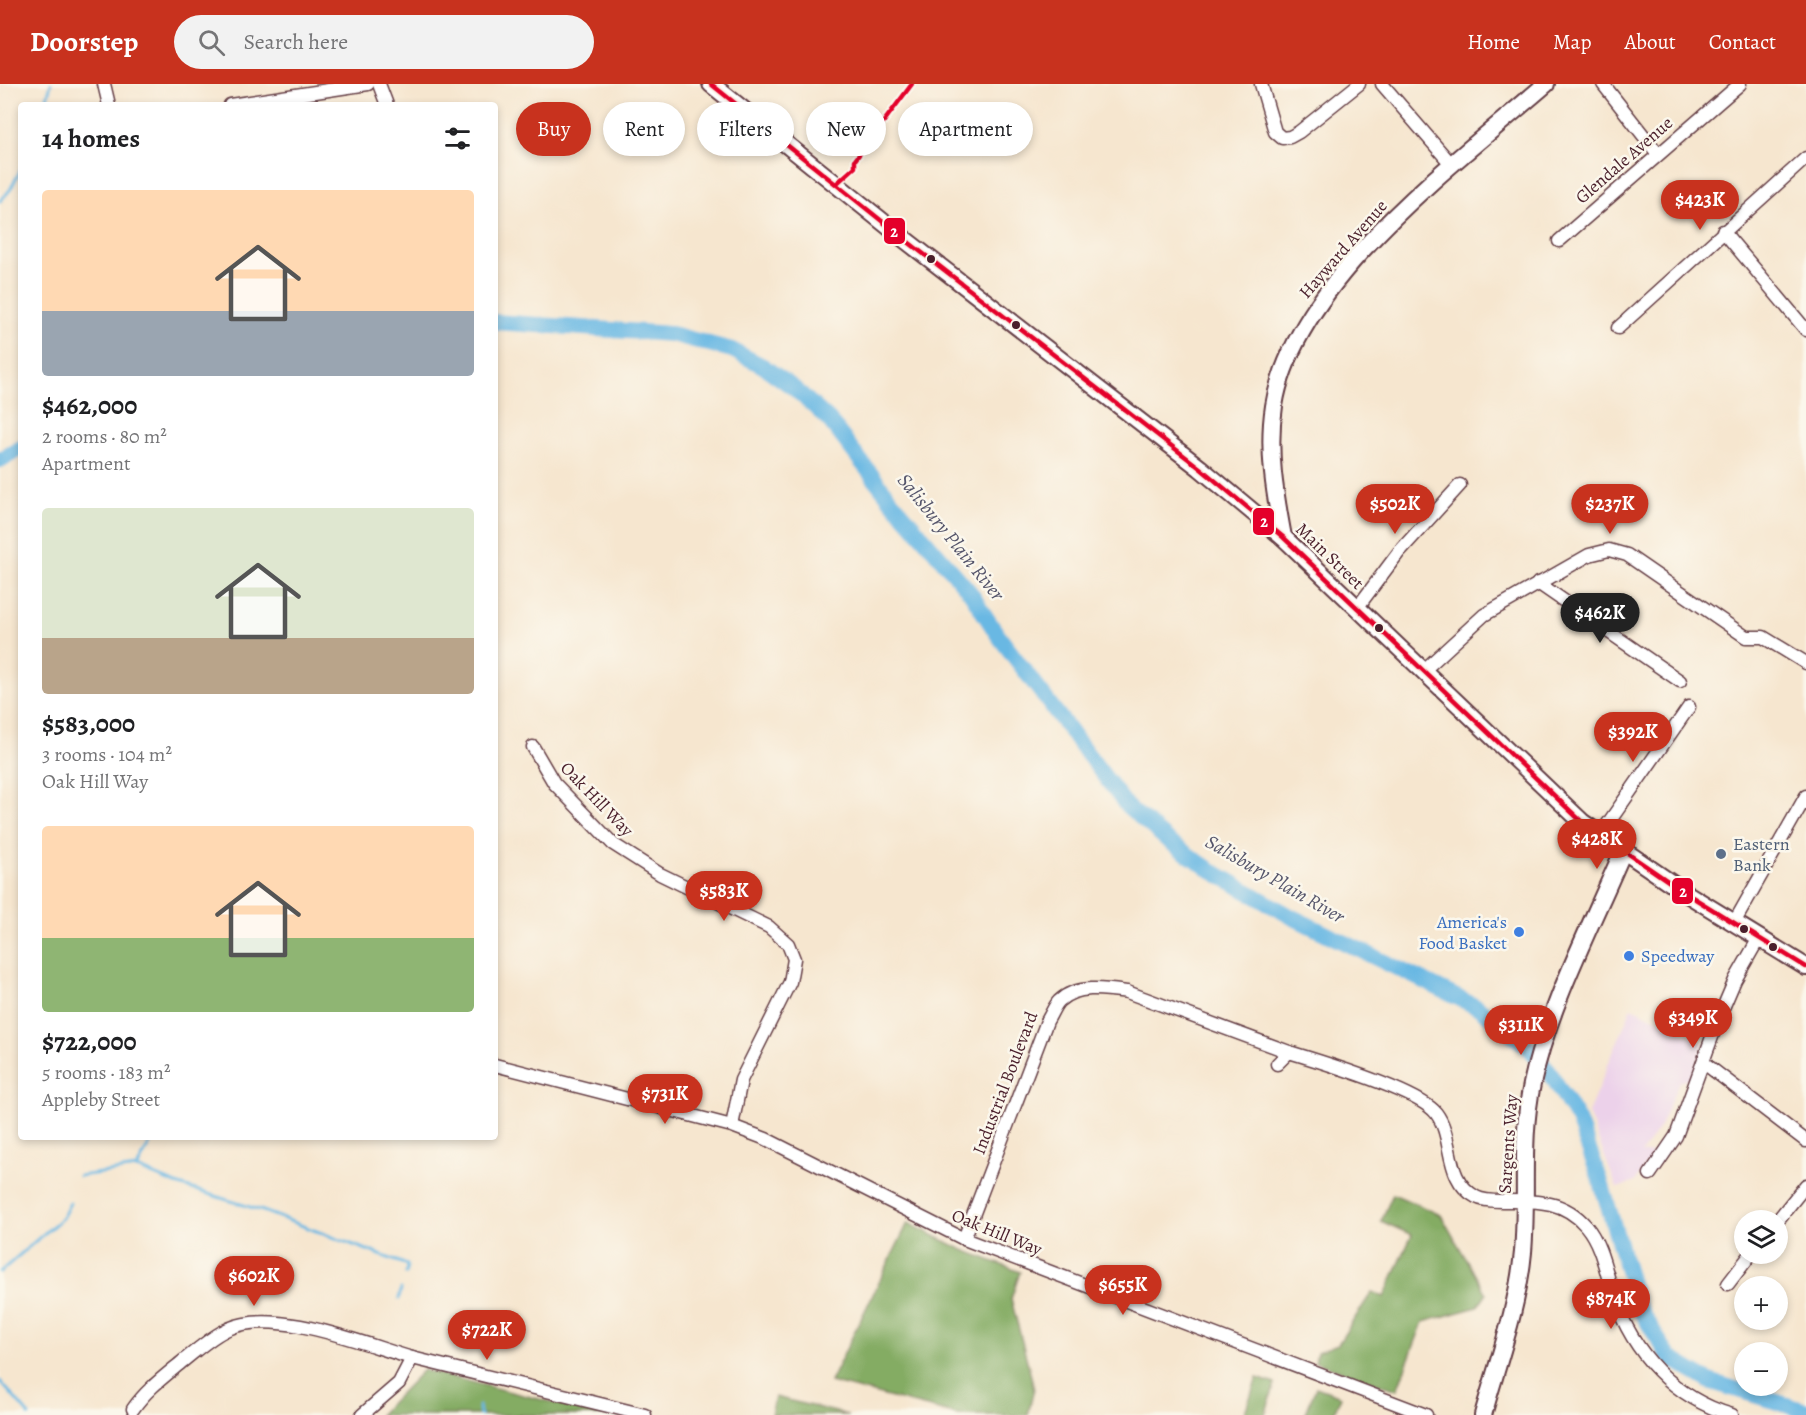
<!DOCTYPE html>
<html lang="en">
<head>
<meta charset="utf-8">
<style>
	body { margin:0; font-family:Alegreya,serif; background:#f2f2f2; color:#202124; height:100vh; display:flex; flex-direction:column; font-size:22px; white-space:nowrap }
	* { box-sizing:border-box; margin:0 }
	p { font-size:20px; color:#757577 }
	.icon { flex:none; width:33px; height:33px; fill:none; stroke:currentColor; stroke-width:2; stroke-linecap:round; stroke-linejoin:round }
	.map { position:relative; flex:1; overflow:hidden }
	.side { position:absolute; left:18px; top:18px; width:480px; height:1038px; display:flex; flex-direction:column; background:#fff; border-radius:6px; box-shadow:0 3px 9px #0003 }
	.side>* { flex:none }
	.banner { position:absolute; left:516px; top:18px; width:570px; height:54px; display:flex; gap:12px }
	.tools { position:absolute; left:1734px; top:1126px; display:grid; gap:12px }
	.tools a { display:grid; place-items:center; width:54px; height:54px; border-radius:50%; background:#fff; box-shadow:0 3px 9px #0003; font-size:30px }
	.price { position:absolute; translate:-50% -51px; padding:0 14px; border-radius:21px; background:#c8321e; color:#fff; font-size:20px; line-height:39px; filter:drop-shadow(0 2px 3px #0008) }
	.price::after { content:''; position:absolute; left:50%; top:36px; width:18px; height:14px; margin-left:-9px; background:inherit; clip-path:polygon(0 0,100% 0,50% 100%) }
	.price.selected { background:#222; color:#fff }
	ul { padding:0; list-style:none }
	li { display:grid; align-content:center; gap:12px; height:318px; padding:0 24px }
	li span { display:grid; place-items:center; height:186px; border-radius:6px; color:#555 }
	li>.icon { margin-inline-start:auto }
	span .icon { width:108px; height:108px; fill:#fffc; stroke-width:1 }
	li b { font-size:26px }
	h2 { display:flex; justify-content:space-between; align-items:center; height:72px; padding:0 24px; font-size:26px }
	.tag { padding:0 21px; border-radius:27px; background:#fff; box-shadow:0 3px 9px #0003; font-size:21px; line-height:54px }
	.tag.selected { background:#c8321e; color:#fff }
	header { display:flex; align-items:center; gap:36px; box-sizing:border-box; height:84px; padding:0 30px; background:#c8321e; color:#fff }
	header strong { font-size:28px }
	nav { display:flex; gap:33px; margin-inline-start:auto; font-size:21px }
	.search { width:420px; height:54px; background:#f2f2f2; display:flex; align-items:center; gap:15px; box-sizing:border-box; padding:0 21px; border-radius:33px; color:#757577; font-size:22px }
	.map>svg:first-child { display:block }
</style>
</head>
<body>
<header>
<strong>Doorstep</strong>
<div class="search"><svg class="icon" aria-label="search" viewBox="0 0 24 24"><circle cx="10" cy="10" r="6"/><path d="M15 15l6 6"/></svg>Search here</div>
<nav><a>Home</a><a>Map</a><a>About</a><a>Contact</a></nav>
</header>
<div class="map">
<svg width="1806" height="1331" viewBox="0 0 1806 1331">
	<rect width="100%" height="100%" fill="#fbf7ec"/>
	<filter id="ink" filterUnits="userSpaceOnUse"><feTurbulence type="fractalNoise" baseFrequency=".0167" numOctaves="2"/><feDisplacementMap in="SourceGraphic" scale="12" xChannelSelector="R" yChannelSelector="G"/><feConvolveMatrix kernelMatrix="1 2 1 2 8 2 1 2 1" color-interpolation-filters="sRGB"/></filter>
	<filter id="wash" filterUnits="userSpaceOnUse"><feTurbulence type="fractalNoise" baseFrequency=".008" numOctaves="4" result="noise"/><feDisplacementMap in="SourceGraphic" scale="24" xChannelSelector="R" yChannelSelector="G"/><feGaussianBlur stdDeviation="1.35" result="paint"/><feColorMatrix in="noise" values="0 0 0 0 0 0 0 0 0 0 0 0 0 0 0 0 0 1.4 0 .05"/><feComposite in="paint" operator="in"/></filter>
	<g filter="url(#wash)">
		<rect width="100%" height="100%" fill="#f6e6cf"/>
		<path fill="#ecd1ea" d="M 1632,923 L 1704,959 L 1692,994 L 1679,998 L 1660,1042 L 1641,1070 L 1653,1069 L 1635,1098 L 1617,1104 L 1588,1029 Z"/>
		<g fill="#84ac64" stroke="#676648" stroke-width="1.5">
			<path d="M 1393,1110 L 1441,1131 L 1486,1210 L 1477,1223 L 1423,1238 L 1397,1306 L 1315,1278 L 1317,1268 L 1338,1260 L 1372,1208 L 1384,1213 L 1412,1151 L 1381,1137 Z"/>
			<path d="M 908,1139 L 961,1165 L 1020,1188 L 1011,1215 L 1034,1304 L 1028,1331 L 958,1331 L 830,1298 Z"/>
			<path d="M 423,1286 L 603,1331 L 379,1331 Z"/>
			<path d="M 1257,1294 L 1275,1300 L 1265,1331 L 1244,1331 Z"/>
			<path d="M 1316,1303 L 1341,1312 L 1333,1331 L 1305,1331 Z"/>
			<path d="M 775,1313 L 848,1331 L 771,1331 Z"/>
		</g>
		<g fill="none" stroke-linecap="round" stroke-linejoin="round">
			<g stroke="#69b8e3" stroke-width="3">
				<path d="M 45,21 L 51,0"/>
				<path d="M 0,117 L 10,106 L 21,85"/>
				<path d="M 137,1084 L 176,1100 L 263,1127 L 407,1181 L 406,1190"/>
				<path d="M 79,1092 L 137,1084 L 153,1053"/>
				<path d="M 0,1188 L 62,1134 L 70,1119"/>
				<path d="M 399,1215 L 401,1205"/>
				<path d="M 0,1297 L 29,1331"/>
				<path d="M 479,1322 L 480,1331"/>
			</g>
			<g stroke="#69b8e3" stroke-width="16">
				<path d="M 495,238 L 671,250 L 732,266 L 763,282 L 795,305 L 829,336 L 891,416 L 970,508 L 997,550 L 1126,721 L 1167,756 L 1212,787 L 1292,833 L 1479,924 L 1529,964 L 1549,987 L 1578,1036 L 1600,1095 L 1638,1223 L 1670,1274 L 1709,1297 L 1806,1327"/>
				<path d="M 0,376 L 21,364"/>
			</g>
		</g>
	</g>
	<g filter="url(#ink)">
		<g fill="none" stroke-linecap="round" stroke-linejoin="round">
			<g stroke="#643d44" stroke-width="15">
				<g id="minor">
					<path d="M 104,0 L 109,21"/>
					<path d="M 379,0 L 387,21"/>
					<path d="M 1261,0 L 1275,48 L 1282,54 L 1290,53 L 1299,48 L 1359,0"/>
					<path d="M 1382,0 L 1452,81"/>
					<path d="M 1603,0 L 1658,70"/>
					<path d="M 230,21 L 368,0"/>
					<path d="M 1723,147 L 1806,246"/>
					<path d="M 1559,157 L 1740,0"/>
					<path d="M 1618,244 L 1806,74"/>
					<path d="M 1538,499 L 1680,597"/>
					<path d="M 1357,524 L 1399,468 L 1460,401"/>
					<path d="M 1423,587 L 1484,531 L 1589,471 L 1609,466 L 1627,471 L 1746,553 L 1763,553 L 1806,579"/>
					<path d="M 533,663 L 554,699 L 613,760 L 660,790 L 769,843 L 788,860 L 794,875 L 790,898 L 741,996 L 732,1042"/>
					<path d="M 1600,751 L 1689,623"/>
					<path d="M 1734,839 L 1806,712"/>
					<path d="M 1704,979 L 1806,1057"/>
					<path d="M 1277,980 L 1289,968 C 1319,977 1419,1007 1436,1029 C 1455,1054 1443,1095 1476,1113 C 1483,1117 1494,1117 1502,1117 C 1535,1117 1563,1115 1586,1142 C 1602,1161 1606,1190 1614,1213 C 1633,1269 1674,1314 1732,1331"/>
					<path d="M 495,981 L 732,1042 L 766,1055 L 964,1155 L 1426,1331"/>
					<path d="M 1650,1090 L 1676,1052 L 1720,931 L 1735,896 L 1759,854"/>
					<path d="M 1777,1137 L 1806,1101"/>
					<path d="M 964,1155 L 1047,937 C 1051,931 1054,922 1059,917 C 1077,900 1106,905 1127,908 L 1289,968"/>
					<path d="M 1728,1200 L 1751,1170"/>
					<path d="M 133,1325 C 146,1306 165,1292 183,1277 C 197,1266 212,1252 228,1245 C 274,1223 363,1260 412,1274"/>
					<path d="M 362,1331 L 399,1299 L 412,1274 L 645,1331"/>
				</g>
			</g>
			<g stroke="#643d44" stroke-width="20">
				<g id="major">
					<path d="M 711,0 L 903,154 L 1200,384 L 1283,453 L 1582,738 L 1684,808 L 1806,883"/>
					<path d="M 1283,453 C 1275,410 1267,366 1274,322 C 1294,197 1455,79 1546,0"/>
					<path d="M 1483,1331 C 1498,1277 1518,1223 1523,1168 C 1528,1112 1520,1056 1532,1000 C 1548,924 1592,840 1623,767"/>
				</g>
			</g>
			<use href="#minor" stroke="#fff" stroke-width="12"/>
			<use href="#major" stroke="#fff" stroke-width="16"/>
			<g stroke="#fbf7ec" stroke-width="9">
				<g id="bus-1">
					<path d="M 711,0 L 903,154 L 1200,384 L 1283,453 L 1582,738 L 1684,808 L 1806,883"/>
					<path d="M 836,100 L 855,83 L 855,76 L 912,0"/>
				</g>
			</g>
			<use href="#bus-1" stroke="#e4002b" stroke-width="4.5"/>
		</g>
	</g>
	<g fill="#4a1f2b" stroke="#fbf7ec" stroke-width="2">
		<circle cx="931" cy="175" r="5"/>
		<circle cx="1016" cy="241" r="5"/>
		<circle cx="1379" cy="544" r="5"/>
		<circle cx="1744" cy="845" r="5"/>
		<circle cx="1773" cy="863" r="5"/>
	</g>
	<circle fill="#5c6f8a" stroke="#fbf7ec" stroke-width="2" cx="1721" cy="770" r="6"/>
	<g fill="#3f7fe0" stroke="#fbf7ec" stroke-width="2">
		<circle cx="1519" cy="848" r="6"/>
		<circle cx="1629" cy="872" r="6"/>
	</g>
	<g text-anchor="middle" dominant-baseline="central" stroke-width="5" stroke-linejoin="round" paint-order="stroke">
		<g font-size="18" fill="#4a1f2b" stroke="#fbf7ec">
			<text transform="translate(1624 76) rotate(-41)">Glendale Avenue</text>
			<text transform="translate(1343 165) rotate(-49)">Hayward Avenue</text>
			<text transform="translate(1330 472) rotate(44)">Main Street</text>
			<text transform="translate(597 715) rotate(46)">Oak Hill Way</text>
			<text transform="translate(1005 999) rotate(-69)">Industrial Boulevard</text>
			<text transform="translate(1508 1060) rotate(-86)">Sargents Way</text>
			<text transform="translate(997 1148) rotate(22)">Oak Hill Way</text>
		</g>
		<g font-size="18" fill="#4e5e75" stroke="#fbf7ec" text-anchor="start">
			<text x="1733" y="760">Eastern<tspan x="1733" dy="21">Bank</tspan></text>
		</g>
		<g font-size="18" fill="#366cbe" stroke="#fbf7ec" text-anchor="end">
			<text x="1507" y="838">America's<tspan x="1507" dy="21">Food Basket</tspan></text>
			<text x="1641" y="872" text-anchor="start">Speedway</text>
		</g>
		<g font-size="20" font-style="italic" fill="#55556b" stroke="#fbf7ec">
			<text transform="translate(951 453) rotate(51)">Salisbury Plain River</text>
			<text transform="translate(1275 795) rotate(30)">Salisbury Plain River</text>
		</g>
	</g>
	<g stroke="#fbf7ec" stroke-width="2">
		<rect x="883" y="133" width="23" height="28" rx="6" fill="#e4002b"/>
		<rect x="1252" y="423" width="23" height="29" rx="6" fill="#e4002b"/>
		<rect x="1671" y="793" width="23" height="28" rx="6" fill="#e4002b"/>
	</g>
	<g font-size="16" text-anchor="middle" font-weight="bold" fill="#fff">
		<text x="894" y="153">2</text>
		<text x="1264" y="443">2</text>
		<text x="1683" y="813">2</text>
	</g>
</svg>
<div class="tools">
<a><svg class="icon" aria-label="layers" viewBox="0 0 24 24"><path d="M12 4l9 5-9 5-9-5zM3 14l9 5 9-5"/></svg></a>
<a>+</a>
<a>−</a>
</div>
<b class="price" style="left:1700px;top:147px">$423K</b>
<b class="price" style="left:1395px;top:451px">$502K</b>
<b class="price" style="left:1610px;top:451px">$237K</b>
<b class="price selected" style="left:1600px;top:560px">$462K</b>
<b class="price" style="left:1633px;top:679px">$392K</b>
<b class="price" style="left:1597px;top:786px">$428K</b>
<b class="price" style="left:724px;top:838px">$583K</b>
<b class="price" style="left:1693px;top:965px">$349K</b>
<b class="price" style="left:1521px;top:972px">$311K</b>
<b class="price" style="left:665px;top:1041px">$731K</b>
<b class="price" style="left:254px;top:1223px">$602K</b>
<b class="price" style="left:1123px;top:1232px">$655K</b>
<b class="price" style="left:1611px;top:1246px">$874K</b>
<b class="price" style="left:487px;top:1277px">$722K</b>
<div class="banner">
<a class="tag selected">Buy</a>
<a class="tag">Rent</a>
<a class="tag">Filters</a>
<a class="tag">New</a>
<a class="tag">Apartment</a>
</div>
<section class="side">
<h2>14 homes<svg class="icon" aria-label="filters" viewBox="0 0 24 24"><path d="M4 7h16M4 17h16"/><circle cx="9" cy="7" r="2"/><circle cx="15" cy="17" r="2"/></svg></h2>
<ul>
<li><span style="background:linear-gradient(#ffd9b3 65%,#9aa5b1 0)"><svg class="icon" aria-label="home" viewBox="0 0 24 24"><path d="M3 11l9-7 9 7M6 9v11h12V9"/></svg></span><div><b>$462,000</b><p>2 rooms · 80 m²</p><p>Apartment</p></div></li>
<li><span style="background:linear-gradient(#dfe7d0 70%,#b9a48a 0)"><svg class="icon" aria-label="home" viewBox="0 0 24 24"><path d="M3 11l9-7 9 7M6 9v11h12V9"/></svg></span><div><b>$583,000</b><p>3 rooms · 104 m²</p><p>Oak Hill Way</p></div></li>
<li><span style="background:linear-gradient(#ffd9b3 60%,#8fb573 0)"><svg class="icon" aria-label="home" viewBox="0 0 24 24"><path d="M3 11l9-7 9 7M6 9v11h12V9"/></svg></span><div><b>$722,000</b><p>5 rooms · 183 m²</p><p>Appleby Street</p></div></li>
</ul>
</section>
</div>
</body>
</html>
